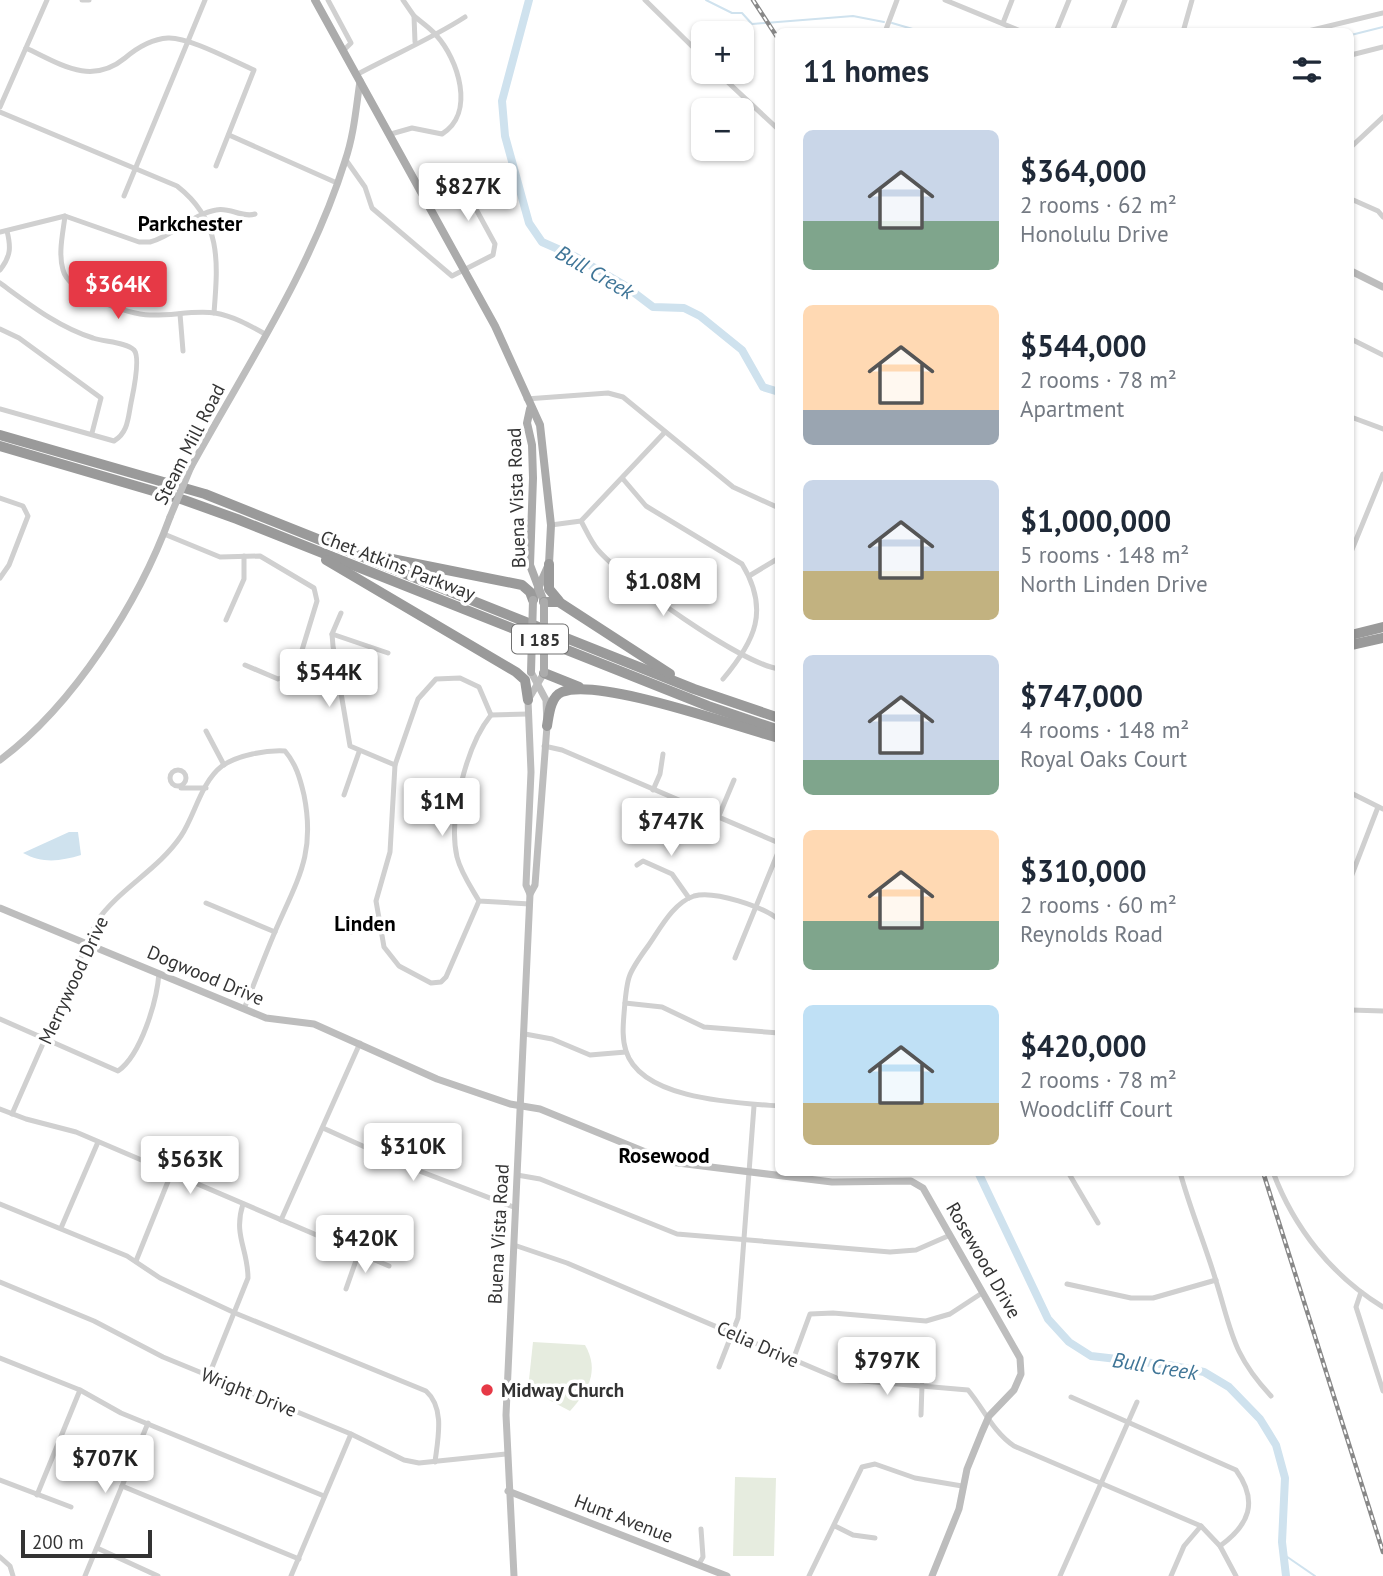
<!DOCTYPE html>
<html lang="en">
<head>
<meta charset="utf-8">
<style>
	body { margin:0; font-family:"PT Sans",sans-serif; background:#f2f2f3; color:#1f2937; height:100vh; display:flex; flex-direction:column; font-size:26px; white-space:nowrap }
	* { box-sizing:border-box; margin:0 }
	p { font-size:23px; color:#747a83 }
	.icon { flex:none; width:38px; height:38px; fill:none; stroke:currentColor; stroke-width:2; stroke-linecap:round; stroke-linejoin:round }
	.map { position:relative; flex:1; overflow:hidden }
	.details { position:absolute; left:775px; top:28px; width:579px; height:1148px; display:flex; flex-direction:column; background:#fff; border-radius:10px; box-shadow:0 2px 5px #0004 }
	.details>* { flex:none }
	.buttons { position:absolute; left:691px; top:21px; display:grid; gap:14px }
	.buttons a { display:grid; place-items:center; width:63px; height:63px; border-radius:10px; background:#fff; box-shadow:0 2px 5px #0004; font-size:35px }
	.scale { position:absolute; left:21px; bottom:18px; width:131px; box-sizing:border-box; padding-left:7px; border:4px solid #333; border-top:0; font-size:19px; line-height:24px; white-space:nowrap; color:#333; -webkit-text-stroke:5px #fff; paint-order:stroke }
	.price { position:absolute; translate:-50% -60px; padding:0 16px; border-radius:7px; background:#fff; color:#222; font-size:23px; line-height:46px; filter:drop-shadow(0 2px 4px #0008) }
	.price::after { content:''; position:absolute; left:50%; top:42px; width:21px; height:16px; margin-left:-10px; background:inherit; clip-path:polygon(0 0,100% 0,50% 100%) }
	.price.on { background:#e63946; color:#fff }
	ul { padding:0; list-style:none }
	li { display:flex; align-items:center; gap:21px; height:175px; padding:0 28px }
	li span { display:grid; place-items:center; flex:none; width:196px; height:140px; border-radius:10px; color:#555 }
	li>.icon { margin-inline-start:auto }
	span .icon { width:84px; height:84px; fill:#fffc; stroke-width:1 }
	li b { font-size:30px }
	h2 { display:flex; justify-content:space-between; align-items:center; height:84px; padding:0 28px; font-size:30px }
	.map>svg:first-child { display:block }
</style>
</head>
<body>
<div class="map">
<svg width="1383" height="1576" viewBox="0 0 1383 1576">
	<rect width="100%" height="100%" fill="#fff"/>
	<g fill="#e6ecdf">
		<path d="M 533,1342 L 585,1345 C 600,1371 588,1391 570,1411 L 528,1389 Z"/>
		<path d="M 735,1477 L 776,1478 L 774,1556 L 733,1556 Z"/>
	</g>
	<path fill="#cfe2ee" d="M 69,832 L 78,832 L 81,855 C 61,861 43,864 23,853 Z"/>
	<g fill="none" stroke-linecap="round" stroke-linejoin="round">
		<g stroke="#cfe2ee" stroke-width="2">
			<path d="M 706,0 L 732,13 L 742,13 L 752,24 L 853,16 L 884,22"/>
			<path d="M 892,23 L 923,32"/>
			<path d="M 1351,35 L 1383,27"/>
			<path d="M 1283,1554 L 1315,1576"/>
		</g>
		<g stroke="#cfe2ee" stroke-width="8">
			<path d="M 529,0 L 502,101 L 505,136 L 529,223 L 542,242 L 576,257 L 624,285 L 653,307 L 684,308 L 700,316 L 742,350 L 763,387 L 779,392"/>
			<path d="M 978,1172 L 1048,1319 L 1069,1342 L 1091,1356 L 1169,1365 L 1204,1372 L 1229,1387 L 1260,1419 L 1276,1445 L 1285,1478 L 1282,1542 L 1286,1576"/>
		</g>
		<g stroke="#d0d0d0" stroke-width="5">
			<path d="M 82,0 L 89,0"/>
			<path d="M 328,0 L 351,43 L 343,51"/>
			<path d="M 403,0 L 414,16 L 415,42"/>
			<path d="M 645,0 L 704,58"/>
			<path d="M 945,0 L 1023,32"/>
			<path d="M 1003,23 L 1012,0"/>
			<path d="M 885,32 L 897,0"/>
			<path d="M 1056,32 L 1069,0"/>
			<path d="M 1112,32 L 1125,0"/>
			<path d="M 1183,32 L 1192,0"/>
			<path d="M 1304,32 L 1383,13"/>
			<path d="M 26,48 C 60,64 91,86 125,58 C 138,47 151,39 168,38 C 189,37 233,61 254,70 L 216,166"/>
			<path d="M 1351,55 L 1383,47"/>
			<path d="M 717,72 L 779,130"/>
			<path d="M 356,75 C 393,55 431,39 465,17"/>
			<path d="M 0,107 L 47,0"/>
			<path d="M 0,112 L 177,186 C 222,221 218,262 214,313"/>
			<path d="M 391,134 L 412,128 L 442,134 C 476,113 458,59 436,35 C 430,28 421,22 414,16"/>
			<path d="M 229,135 L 337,183"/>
			<path d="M 1351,147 L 1383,117"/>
			<path d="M 346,160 L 365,187 L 372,208 L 452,276 L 493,255 L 495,244 L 464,187 L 454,185 L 425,198"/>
			<path d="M 124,196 L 205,0"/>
			<path d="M 1351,199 L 1378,211 L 1383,217"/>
			<path d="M 65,216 C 63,233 58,253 63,270 C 69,293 127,315 150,315 C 171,316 194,310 215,313 C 233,316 249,325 265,334"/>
			<path d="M 0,232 L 65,216 L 139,242 L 150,242 C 173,236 193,214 216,210 C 230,207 242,218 255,214"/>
			<path d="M 0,270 C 11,256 11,247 7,231"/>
			<path d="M 0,283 C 29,304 58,327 93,338 C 104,342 126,342 134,350 C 141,358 133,393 131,403 C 128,418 128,433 114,441 L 0,409"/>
			<path d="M 180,314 L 183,351"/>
			<path d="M 0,329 L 19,338 L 101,398 L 92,433"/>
			<path d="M 1351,339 L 1383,355"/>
			<path d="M 526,399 L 608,393 L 623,397 L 733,487 L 779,508"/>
			<path d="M 1351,417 L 1383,429"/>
			<path d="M 623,479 L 646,506 L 742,564 C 770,610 755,641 723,679"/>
			<path d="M 0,498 L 23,506 L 28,516 L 9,565 L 0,578"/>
			<path d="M 581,521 C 586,530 591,542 598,550 C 625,581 740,663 779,669"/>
			<path d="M 551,525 L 581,521 L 665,432"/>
			<path d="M 164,534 L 220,557 L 260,556 L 314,588 L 317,601 L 295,673 L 278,679 L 245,665"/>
			<path d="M 1351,552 L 1383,474"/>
			<path d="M 749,576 L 779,558"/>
			<path d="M 341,613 L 332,634 L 333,646 L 350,746 L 395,765"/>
			<path d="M 226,620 L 244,579 L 244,556"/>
			<path d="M 332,634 L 388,653"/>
			<path d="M 300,664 L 335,665"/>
			<path d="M 491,715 C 466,746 448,818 457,857 C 461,873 471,887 479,901 L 530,904"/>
			<path d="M 491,715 L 528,714"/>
			<path d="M 206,731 L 224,765"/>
			<path d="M 544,746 L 562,750 L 779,843"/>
			<circle cx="178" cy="778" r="8"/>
			<path d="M 181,788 L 206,788"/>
			<path d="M 653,790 L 660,774 L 663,754"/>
			<path d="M 1351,793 L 1383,809"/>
			<path d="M 344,795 L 359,752"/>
			<path d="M 718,818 L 734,780"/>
			<path d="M 637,865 L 643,861 L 672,874 L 689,898"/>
			<path d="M 1351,877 L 1378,807"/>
			<path d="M 479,901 L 446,977 L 441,982 L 431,983 L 399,966 L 384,947 L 376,901 L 390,852 L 395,765 L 418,699 L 436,679 L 460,678 L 479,687 L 491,715"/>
			<path d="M 206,903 L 275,932"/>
			<path d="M 779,920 C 764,907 714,890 694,896 C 673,903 660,929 648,946 C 626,976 627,978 624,1014 C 623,1026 622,1039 626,1051 C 641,1100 738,1103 779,1106"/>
			<path d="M 351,932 L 378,924"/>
			<path d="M 735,958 L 779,850"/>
			<path d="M 625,1003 L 662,1007 L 704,1027 L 779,1033"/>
			<path d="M 1351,1010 L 1383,1011"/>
			<path d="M 0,1019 L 118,1071 C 141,1055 157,1001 159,973"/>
			<path d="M 525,1034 L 552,1039 L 590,1055 L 626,1052"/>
			<path d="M 0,1109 L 26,1119 L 76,1132 L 389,1266"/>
			<path d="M 12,1114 L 97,921 C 120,888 158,870 181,836 C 195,815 201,782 222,766 C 238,755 266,750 285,751 C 296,764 300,778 304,795 C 316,855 297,880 274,934 C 264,958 254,984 244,1009"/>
			<path d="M 323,1128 L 409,1167 L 516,1208"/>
			<path d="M 1068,1172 L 1098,1223"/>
			<path d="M 1180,1172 C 1190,1209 1205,1244 1216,1281 C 1232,1332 1232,1354 1271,1396"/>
			<path d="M 1273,1172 C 1294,1228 1332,1276 1383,1307"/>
			<path d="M 517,1175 L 540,1179 L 677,1234 L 890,1252 L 916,1250 L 948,1236"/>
			<path d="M 0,1204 L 127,1256 L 160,1278 L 235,1313 L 426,1391 C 445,1408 438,1438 435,1462"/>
			<path d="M 281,1220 L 360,1043"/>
			<path d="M 61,1228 L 98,1142"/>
			<path d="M 514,1245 L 567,1263 L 839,1379 L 968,1390 C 984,1409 993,1432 1014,1446 L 1201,1526 L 1220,1546 L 1236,1576"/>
			<path d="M 136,1261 L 171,1174"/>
			<path d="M 0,1282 L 94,1321 L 163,1357 L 351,1434 L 404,1460 L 419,1463 L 506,1454"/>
			<path d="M 1067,1284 L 1131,1298 L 1153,1298 L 1216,1280"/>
			<path d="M 346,1289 L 359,1252"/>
			<path d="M 1361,1292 L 1356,1307 L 1383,1391"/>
			<path d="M 0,1358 L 80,1390 L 121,1413 L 324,1496"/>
			<path d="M 793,1360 L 810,1314 L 833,1313 L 926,1321 L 950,1314 L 982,1293"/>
			<path d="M 719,1367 L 738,1318 L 754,1106"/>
			<path d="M 209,1375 L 248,1278 C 248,1249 233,1235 243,1204"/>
			<path d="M 1071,1397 L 1236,1470 C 1259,1502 1249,1525 1220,1546"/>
			<path d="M 921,1415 L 922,1385"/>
			<path d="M 0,1480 L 71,1507"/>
			<path d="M 122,1486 L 299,1559"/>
			<path d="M 37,1495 L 80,1390"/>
			<path d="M 835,1526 L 853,1535 L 875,1538"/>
			<path d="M 97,1548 L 158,1576"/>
			<path d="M 0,1557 L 10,1566 L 13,1576"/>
			<path d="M 699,1564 L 703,1557 L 701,1529"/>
			<path d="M 85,1576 L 148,1423"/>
			<path d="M 291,1576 L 351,1434"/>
			<path d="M 809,1576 L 862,1467 L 875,1464 L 915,1478 L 962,1486"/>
			<path d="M 1060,1576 L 1137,1402"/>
			<path d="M 1171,1576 L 1184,1546 L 1201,1526"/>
		</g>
		<g stroke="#bdbdbd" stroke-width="7">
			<path d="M 1351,271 L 1383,287"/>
			<path d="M 191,467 C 246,367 311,270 345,161 C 354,135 356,108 360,81"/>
			<path d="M 0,760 C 74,705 139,602 170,517"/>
			<path d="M 530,894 L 535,885 L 547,726 L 546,700 L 531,672"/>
			<path d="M 0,908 L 266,1018 L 314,1024 L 437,1079 L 510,1104 L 540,1109 L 670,1162 L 832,1182 L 911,1181 L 923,1188 L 1020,1358 L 1021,1374 L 1014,1390 L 989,1416 L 982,1432 L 967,1469 L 959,1509 L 932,1576"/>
			<path d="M 508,1491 L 727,1576"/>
			<path d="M 514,1576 L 506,1415 L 530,894 L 526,885 L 531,772 L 528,700 L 544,673"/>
		</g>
		<g stroke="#ababab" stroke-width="8">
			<path d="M 315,0 L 495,326 L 540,425 L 551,525 L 549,564 L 533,600"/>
			<path d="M 530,409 L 527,423 L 532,445 L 533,478 L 530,565 L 544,602"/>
		</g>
		<g stroke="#9a9a9a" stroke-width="10">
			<path d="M 0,435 L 205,494 L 694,689 L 779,718"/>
			<path d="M 0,446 L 184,500 L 237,519 L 708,706 L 779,730"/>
			<path d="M 377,556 L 522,585 L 530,592 L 533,600"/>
			<path d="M 326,560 L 516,672 L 525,680 L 528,700"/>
			<path d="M 549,564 L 549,589 L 559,601"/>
			<path d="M 544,602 L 559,602 L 670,674"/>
			<path d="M 1351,635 L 1383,627"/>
			<path d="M 1351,645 L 1383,638"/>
			<path d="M 544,673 L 579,687"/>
			<path d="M 547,726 C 549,715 550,697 562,692 C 598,677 737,727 779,738"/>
		</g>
		<g stroke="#888" stroke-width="4.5">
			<g id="rail">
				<path d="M 753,0 L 779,40"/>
				<path d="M 1263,1172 L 1383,1552"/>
			</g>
		</g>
		<use href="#rail" stroke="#fff" stroke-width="2" stroke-dasharray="5" stroke-linecap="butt"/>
		<path stroke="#bdbdbd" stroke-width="7" d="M 170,517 L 191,467"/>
		<g stroke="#ababab" stroke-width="8">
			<path d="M 544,602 L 544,673"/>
			<path d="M 531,672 L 533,600"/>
		</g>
	</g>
	<circle fill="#e63946" stroke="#fff" stroke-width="2.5" cx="487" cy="1390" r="7"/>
	<g text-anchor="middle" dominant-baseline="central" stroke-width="7" stroke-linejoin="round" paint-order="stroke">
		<rect fill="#fff" stroke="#707070" stroke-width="2" x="512" y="624.5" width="56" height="29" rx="5"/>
		<g font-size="18" font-weight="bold" fill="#333">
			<text x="540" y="639">I 185</text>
		</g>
		<g font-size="19" fill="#333" stroke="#fff">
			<text transform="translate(189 444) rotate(-63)">Steam Mill Road</text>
			<text transform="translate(516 498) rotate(-92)">Buena Vista Road</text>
			<text transform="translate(398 565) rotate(21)">Chet Atkins Parkway</text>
			<text transform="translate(206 975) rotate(23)">Dogwood Drive</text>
			<text transform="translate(73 980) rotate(-65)">Merrywood Drive</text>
			<text transform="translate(498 1234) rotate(-87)">Buena Vista Road</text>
			<text transform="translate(984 1260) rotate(60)">Rosewood Drive</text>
			<text transform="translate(758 1344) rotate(24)">Celia Drive</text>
			<text transform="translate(249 1392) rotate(22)">Wright Drive</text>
			<text transform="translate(624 1518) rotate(21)">Hunt Avenue</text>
		</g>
		<g font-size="19" font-weight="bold" fill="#333" stroke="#fff" text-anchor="start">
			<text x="501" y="1390">Midway Church</text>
		</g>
		<g font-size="21" font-weight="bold" fill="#000" stroke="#fff">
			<text x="190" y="223">Parkchester</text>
			<text x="365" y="923">Linden</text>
			<text x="664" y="1155">Rosewood</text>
		</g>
		<g font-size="21" font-style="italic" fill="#3f7597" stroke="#fff">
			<text transform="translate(595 272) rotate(30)">Bull Creek</text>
			<text transform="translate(1155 1366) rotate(9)">Bull Creek</text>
		</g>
	</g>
</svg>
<div class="buttons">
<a>+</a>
<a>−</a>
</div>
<div class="scale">200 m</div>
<b class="price" style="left:468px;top:223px">$827K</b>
<b class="price on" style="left:118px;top:321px">$364K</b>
<b class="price" style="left:663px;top:618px">$1.08M</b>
<b class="price" style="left:329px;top:709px">$544K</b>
<b class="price" style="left:442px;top:838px">$1M</b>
<b class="price" style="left:671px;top:858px">$747K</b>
<b class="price" style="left:413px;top:1183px">$310K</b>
<b class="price" style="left:190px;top:1196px">$563K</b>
<b class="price" style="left:365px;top:1275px">$420K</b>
<b class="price" style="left:887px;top:1397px">$797K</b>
<b class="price" style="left:105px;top:1495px">$707K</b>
<section class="details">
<h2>11 homes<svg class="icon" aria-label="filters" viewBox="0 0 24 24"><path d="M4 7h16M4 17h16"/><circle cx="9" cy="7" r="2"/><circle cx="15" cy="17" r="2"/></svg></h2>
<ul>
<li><span style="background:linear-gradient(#c9d6e8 65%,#7fa58c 0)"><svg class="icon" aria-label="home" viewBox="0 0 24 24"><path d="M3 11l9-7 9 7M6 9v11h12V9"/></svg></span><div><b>$364,000</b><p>2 rooms · 62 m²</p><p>Honolulu Drive</p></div></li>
<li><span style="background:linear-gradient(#ffd9b3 75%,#9aa5b1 0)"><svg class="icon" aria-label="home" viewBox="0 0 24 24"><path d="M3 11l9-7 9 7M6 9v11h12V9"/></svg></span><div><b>$544,000</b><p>2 rooms · 78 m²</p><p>Apartment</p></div></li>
<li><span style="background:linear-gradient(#c9d6e8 65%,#c2b280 0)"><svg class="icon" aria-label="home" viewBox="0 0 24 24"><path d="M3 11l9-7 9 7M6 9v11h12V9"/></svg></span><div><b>$1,000,000</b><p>5 rooms · 148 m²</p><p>North Linden Drive</p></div></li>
<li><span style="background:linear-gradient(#c9d6e8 75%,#7fa58c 0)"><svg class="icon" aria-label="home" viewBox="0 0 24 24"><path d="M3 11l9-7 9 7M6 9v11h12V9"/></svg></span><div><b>$747,000</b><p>4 rooms · 148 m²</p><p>Royal Oaks Court</p></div></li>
<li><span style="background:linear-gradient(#ffd9b3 65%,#7fa58c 0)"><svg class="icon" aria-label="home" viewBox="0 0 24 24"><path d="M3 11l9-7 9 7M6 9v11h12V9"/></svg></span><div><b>$310,000</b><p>2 rooms · 60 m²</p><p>Reynolds Road</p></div></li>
<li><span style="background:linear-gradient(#bfe0f5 70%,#c2b280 0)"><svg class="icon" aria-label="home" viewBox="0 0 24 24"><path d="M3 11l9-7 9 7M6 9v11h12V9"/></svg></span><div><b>$420,000</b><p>2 rooms · 78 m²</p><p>Woodcliff Court</p></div></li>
</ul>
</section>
</div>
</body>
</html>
